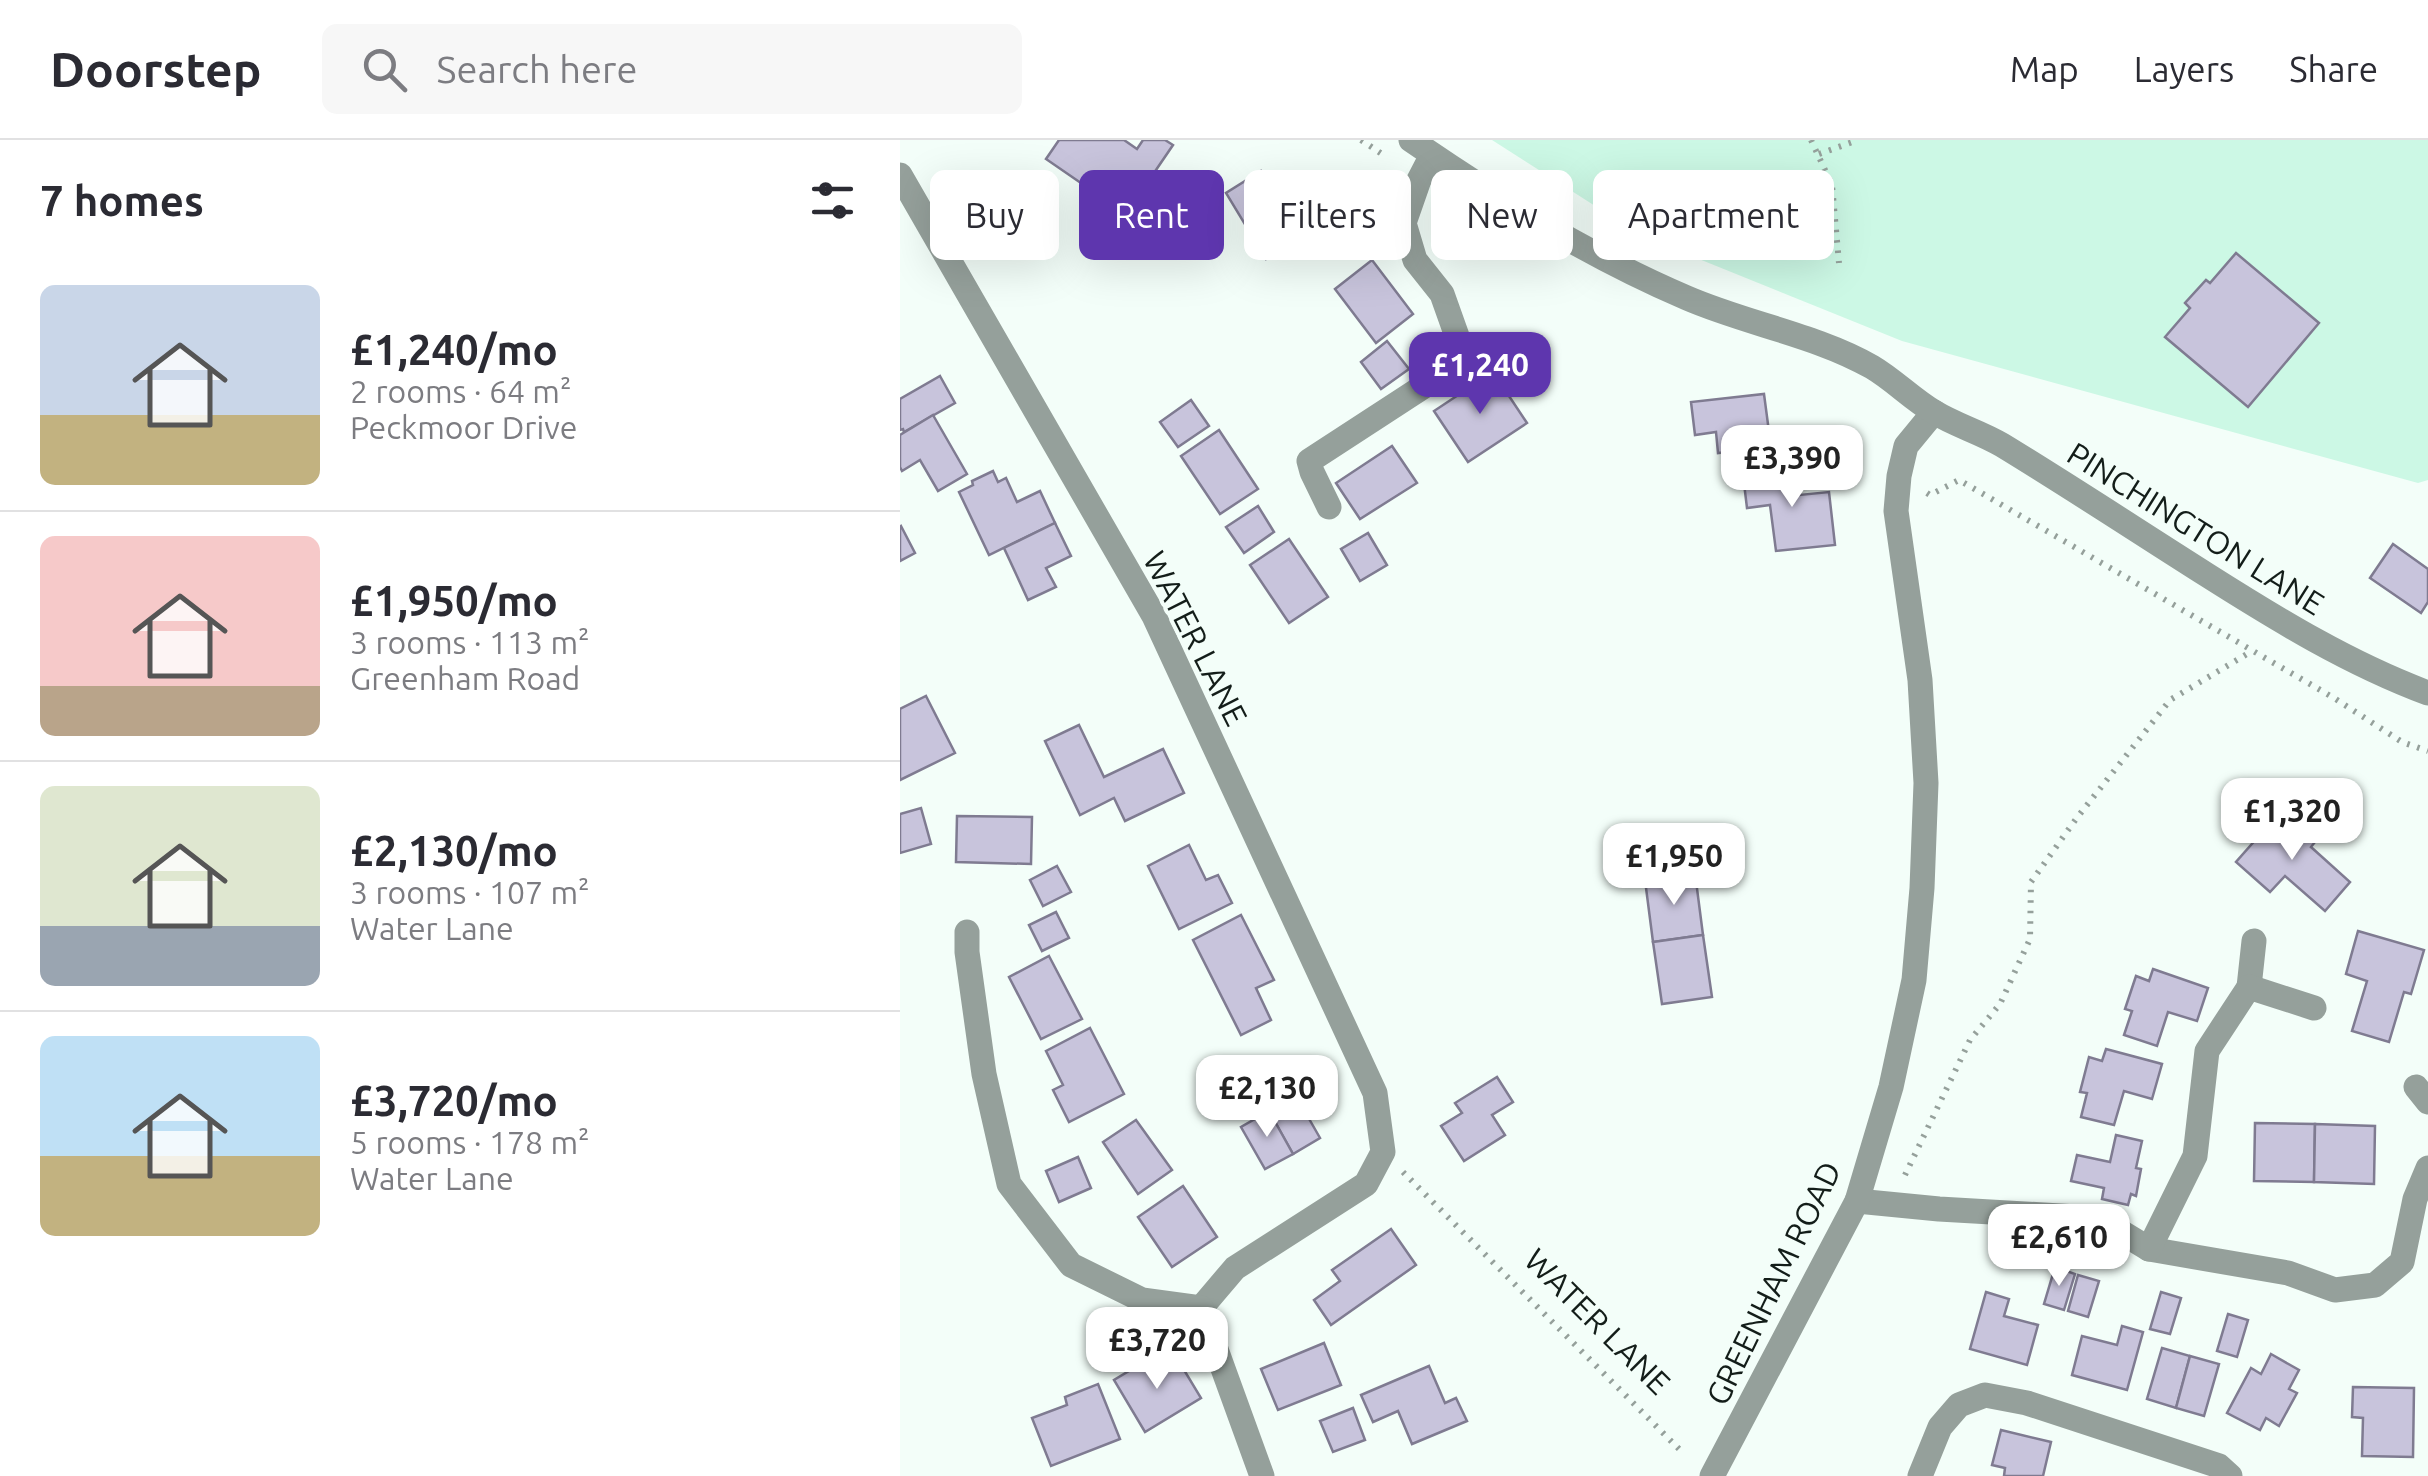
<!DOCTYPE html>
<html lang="en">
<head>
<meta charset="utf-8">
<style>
	body { margin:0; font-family:Ubuntu,sans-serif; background:#f7f7f7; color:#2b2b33; height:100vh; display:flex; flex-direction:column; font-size:38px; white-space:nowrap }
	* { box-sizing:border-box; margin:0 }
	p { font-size:32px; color:#7c7c81 }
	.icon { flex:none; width:55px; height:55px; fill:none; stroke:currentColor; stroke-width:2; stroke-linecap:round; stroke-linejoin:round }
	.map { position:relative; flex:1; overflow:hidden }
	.side { display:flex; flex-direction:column; background:#fff; width:900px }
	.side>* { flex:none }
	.guide { position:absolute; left:30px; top:30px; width:950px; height:90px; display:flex; gap:20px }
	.price { position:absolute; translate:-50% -85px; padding:0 22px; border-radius:20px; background:#fff; color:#222; font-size:32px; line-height:65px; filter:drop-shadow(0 2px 5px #0008) }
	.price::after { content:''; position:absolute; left:50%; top:60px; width:30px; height:22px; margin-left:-15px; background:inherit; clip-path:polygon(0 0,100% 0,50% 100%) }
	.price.on { background:#5e36ae; color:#fff }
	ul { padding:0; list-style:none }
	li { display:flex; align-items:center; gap:30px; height:250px; padding:0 40px }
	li+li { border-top:2px solid #e1e1e2 }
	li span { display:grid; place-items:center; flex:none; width:280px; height:200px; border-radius:15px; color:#555 }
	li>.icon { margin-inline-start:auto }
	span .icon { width:120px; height:120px; fill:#fffc; stroke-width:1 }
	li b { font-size:42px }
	h2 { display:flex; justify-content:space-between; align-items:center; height:120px; padding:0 40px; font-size:42px }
	.tag { padding:0 35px; border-radius:15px; background:#fff; box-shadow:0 10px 40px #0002; font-size:35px; line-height:90px }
	.tag.on { background:#5e36ae; color:#fff }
	header { display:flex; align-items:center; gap:60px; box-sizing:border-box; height:140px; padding:0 50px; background:#fff; border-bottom:2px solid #e1e1e2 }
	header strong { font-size:48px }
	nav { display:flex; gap:55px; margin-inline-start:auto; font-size:35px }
	.search { width:700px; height:90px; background:#f7f7f7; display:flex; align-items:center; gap:25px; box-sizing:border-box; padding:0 35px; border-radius:15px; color:#7c7c81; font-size:38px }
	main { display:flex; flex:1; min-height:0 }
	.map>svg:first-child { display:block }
</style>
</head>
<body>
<header>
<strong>Doorstep</strong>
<div class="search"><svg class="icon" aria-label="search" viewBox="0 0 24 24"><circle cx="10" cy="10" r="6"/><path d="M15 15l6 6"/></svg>Search here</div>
<nav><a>Map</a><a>Layers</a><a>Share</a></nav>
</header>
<main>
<section class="side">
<h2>7 homes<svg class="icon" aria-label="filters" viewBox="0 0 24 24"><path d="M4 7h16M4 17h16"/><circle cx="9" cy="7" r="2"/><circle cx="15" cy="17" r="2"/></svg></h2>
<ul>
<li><span style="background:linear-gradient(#c9d6e8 65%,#c2b280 0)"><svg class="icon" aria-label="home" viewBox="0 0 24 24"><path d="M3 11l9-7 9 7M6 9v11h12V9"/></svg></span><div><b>£1,240/mo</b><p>2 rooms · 64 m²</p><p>Peckmoor Drive</p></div></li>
<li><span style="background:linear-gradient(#f6c9c9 75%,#b9a48a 0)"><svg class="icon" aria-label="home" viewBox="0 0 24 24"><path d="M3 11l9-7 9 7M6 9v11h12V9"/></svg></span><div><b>£1,950/mo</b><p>3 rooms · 113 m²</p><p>Greenham Road</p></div></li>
<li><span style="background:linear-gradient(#dfe7d0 70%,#9aa5b1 0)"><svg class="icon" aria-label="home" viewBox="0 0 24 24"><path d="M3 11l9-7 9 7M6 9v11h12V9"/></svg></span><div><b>£2,130/mo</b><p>3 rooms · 107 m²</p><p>Water Lane</p></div></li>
<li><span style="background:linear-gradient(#bfe0f5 60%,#c2b280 0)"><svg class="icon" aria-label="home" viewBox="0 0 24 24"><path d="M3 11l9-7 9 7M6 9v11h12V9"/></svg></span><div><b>£3,720/mo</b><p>5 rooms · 178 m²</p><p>Water Lane</p></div></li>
</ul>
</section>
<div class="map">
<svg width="1528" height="1336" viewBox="0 0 1528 1336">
	<rect width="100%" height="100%" fill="#f3fef9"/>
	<path fill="#ccf8e5" d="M 592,0 L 1528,0 L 1528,340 L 1518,343 L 1002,201 L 742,96 Z"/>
	<g fill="#c8c4dc" stroke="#7f7b91" stroke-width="2.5">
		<path d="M 159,0 L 224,0 L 237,9 L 243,0 L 265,0 L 273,5 L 226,74 L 146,19 Z"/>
		<path d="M 361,31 L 403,96 L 366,119 L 326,53 Z"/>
		<path d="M 1336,113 L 1419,183 L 1348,267 L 1265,197 L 1290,168 L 1285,163 L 1306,140 L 1310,143 Z"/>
		<path d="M 472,120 L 513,174 L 476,203 L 435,149 Z"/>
		<path d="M 487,201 L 509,229 L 481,249 L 461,222 Z"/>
		<path d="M 593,232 L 627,283 L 568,322 L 534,271 Z"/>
		<path d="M 40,236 L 55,263 L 4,292 L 3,289 L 0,290 L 0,259 Z"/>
		<path d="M 864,254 L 871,307 L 818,313 L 816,292 L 795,295 L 791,262 Z"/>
		<path d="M 291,260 L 309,286 L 278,307 L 260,282 Z"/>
		<path d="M 33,275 L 67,334 L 38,351 L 20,320 L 2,331 L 0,327 L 0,295 Z"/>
		<path d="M 319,290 L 358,349 L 320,374 L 281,316 Z"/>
		<path d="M 492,306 L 517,343 L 460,379 L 436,343 Z"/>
		<path d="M 897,328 L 900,355 L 929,352 L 935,405 L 876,411 L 870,365 L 847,368 L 843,335 Z"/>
		<path d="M 93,331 L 98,342 L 106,338 L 117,362 L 140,351 L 155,383 L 89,415 L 59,352 L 73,345 L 72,341 Z"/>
		<path d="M 358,366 L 374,392 L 344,413 L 326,387 Z"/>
		<path d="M 155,383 L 171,416 L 146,428 L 156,447 L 128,460 L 104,408 Z"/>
		<path d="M 1,386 L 15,413 L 0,421 L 0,387 Z"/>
		<path d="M 468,393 L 487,425 L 460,441 L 441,409 Z"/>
		<path d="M 389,399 L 428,457 L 389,483 L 350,425 Z"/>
		<path d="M 1493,404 L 1528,429 L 1528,462 L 1521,473 L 1470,438 Z"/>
		<path d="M 26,556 L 55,613 L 0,640 L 0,569 Z"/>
		<path d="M 179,585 L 204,637 L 263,609 L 284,653 L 225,681 L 214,658 L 180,675 L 145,601 Z"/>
		<path d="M 21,668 L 31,704 L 0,713 L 0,674 Z"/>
		<path d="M 1381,671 L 1415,702 L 1411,707 L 1450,742 L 1425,771 L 1385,736 L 1370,752 L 1336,722 Z"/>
		<path d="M 57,676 L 132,677 L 131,724 L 56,722 Z"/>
		<path d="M 289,705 L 306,740 L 318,735 L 332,763 L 279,789 L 248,726 Z"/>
		<path d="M 157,726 L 171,752 L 143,766 L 130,740 Z"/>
		<path d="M 795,733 L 803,795 L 753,802 L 745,740 Z"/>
		<path d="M 156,772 L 169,798 L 142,811 L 129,785 Z"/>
		<path d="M 341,775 L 374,840 L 356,848 L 371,880 L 341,895 L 293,800 Z"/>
		<path d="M 1458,791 L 1524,810 L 1511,854 L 1504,852 L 1489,902 L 1452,891 L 1467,841 L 1446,834 Z"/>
		<path d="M 803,795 L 812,857 L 762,864 L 753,802 Z"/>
		<path d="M 149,816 L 182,879 L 141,899 L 109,837 Z"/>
		<path d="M 1253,829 L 1308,848 L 1297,881 L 1268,872 L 1257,906 L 1224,895 L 1232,871 L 1225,869 L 1236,836 L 1249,841 Z"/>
		<path d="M 190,888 L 224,954 L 169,982 L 153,950 L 163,945 L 146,911 Z"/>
		<path d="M 1206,909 L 1262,924 L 1252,959 L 1224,951 L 1214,985 L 1181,977 L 1187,953 L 1180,952 L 1189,917 L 1202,921 Z"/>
		<path d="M 597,937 L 613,962 L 592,975 L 605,995 L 564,1021 L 541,986 L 562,973 L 555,963 Z"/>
		<path d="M 396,956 L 420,998 L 393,1014 L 369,971 Z"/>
		<path d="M 369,971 L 393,1014 L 365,1029 L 341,987 Z"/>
		<path d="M 236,980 L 272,1030 L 238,1054 L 203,1002 Z"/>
		<path d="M 1355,983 L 1415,984 L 1414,1042 L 1354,1041 Z"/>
		<path d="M 1415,984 L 1475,986 L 1474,1044 L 1414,1042 Z"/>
		<path d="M 1216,995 L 1242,1001 L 1236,1028 L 1241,1029 L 1236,1056 L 1231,1054 L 1228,1065 L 1202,1059 L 1204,1048 L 1171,1041 L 1177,1015 L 1210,1022 Z"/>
		<path d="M 178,1017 L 191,1048 L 159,1062 L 146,1031 Z"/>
		<path d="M 283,1046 L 317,1097 L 272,1127 L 238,1077 Z"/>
		<path d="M 491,1089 L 516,1125 L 431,1185 L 414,1160 L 440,1141 L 432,1130 Z"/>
		<path d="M 1155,1127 L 1175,1134 L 1164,1170 L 1144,1164 Z"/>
		<path d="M 1178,1135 L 1199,1141 L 1188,1177 L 1168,1171 Z"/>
		<path d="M 1086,1152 L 1109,1159 L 1104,1176 L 1138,1185 L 1127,1225 L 1070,1209 Z"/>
		<path d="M 1261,1152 L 1281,1158 L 1270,1194 L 1250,1189 Z"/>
		<path d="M 1328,1174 L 1348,1180 L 1337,1217 L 1317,1211 Z"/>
		<path d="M 1222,1186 L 1243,1192 L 1227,1250 L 1172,1235 L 1182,1196 L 1217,1205 Z"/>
		<path d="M 424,1203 L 441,1245 L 378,1270 L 361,1229 Z"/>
		<path d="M 1262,1208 L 1290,1216 L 1276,1268 L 1247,1259 Z"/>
		<path d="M 1371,1214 L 1399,1230 L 1389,1249 L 1397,1253 L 1379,1286 L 1366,1278 L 1360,1290 L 1327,1273 L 1351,1228 L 1361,1234 Z"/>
		<path d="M 275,1215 L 301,1258 L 245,1292 L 214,1240 L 244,1222 L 249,1231 Z"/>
		<path d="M 1290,1216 L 1319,1224 L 1304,1276 L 1276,1268 Z"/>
		<path d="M 529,1226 L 545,1263 L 556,1258 L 567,1281 L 512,1304 L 498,1271 L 473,1282 L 461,1255 Z"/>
		<path d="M 198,1244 L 220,1299 L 151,1326 L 132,1278 L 167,1265 L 165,1257 Z"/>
		<path d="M 1453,1247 L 1514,1248 L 1513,1317 L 1462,1316 L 1463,1278 L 1452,1277 Z"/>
		<path d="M 453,1268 L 465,1300 L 433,1312 L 420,1281 Z"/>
		<path d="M 1101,1290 L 1151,1302 L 1143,1336 L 1104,1336 L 1105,1328 L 1092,1325 Z"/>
	</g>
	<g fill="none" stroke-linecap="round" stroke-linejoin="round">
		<g stroke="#95a09b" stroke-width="6" stroke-dasharray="2.5 8" stroke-linecap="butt">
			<path d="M 461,0 L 482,14"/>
			<path d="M 911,0 L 932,45 L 939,123"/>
			<path d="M 919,14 L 958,0"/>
			<path d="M 1027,353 L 1030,355 L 1059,340 L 1434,558 L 1502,602 L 1528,611"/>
			<path d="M 503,1032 L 781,1311"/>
			<path d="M 1005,1035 L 1070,900 L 1100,864 L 1130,799 L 1131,742 L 1176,679 L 1270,560 L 1352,511"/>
		</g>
		<g stroke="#95a09b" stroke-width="25">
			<path d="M 0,35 L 254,476 L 475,953 L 483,1012 L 466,1044 L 335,1128 L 301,1168"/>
			<path d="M 429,367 L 412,332 L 409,321 L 538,237 L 558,199 L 542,154 L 515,120 L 504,83 L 519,40 L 532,15"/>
			<path d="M 67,792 L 67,812 L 84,934 L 109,1044 L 171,1125 L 242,1160 L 301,1168"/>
			<path d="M 1349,847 L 1354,801"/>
			<path d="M 1516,947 L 1528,962"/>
			<path d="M 957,1061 L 1039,1069 L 1177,1077 L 1216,1089 L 1249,1109 L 1388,1133 L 1435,1150 L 1475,1145 L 1502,1122 L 1515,1059 L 1528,1028"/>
			<path d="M 1249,1109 L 1295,1016 L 1307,911 L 1349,847 L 1414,868"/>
			<path d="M 301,1168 L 362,1336"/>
			<path d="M 812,1336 L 957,1061 L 991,947 L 1014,840 L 1022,748 L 1026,643 L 1020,540 L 996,371 L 999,336 L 1006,306 L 1034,272"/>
			<path d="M 1020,1336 L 1040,1287 L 1059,1265 L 1085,1255 L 1127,1263 L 1319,1326 L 1330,1336"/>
		</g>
		<path stroke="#95a09b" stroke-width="25" d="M 511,0 C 595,58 693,118 787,158 C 847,184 916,195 972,227 C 994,240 1012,259 1034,272 C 1055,285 1080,292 1102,305 C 1171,347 1239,392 1307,435 C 1378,480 1450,524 1528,553"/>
	</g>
	<g text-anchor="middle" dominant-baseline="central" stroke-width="8" stroke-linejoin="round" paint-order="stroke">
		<g font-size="32" fill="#131d19" stroke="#f3fef9">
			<text transform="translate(1296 388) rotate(32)">PINCHINGTON LANE</text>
			<text transform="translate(296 498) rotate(63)">WATER LANE</text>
			<text transform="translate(873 1143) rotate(-64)">GREENHAM ROAD</text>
			<text transform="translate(698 1181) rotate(45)">WATER LANE</text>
		</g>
	</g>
</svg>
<b class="price on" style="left:580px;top:277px">£1,240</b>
<b class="price" style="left:892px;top:370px">£3,390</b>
<b class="price" style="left:1392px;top:723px">£1,320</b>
<b class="price" style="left:774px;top:768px">£1,950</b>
<b class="price" style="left:367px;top:1000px">£2,130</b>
<b class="price" style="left:1159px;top:1149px">£2,610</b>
<b class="price" style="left:257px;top:1252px">£3,720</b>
<div class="guide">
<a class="tag">Buy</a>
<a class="tag on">Rent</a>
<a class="tag">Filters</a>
<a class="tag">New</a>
<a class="tag">Apartment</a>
</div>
</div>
</main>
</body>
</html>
